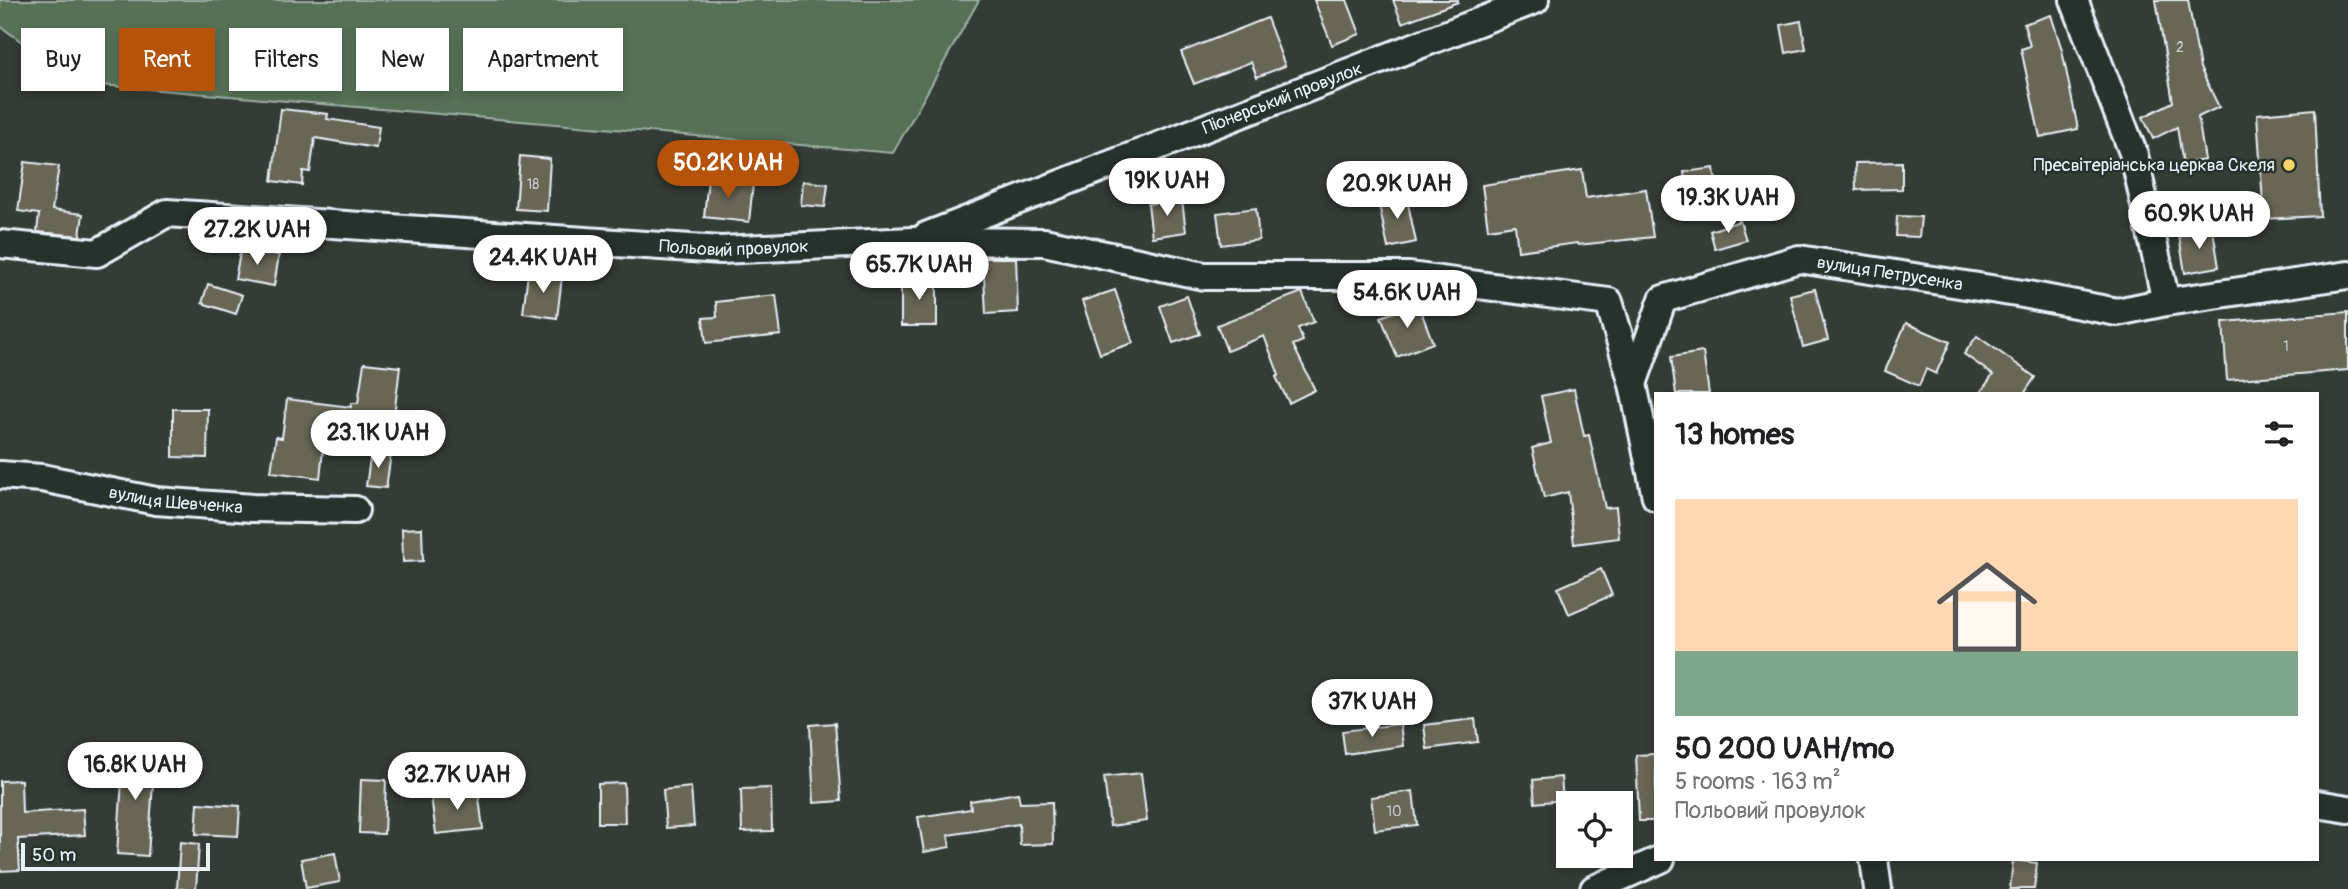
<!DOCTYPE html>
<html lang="en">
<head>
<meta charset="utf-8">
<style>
	body { margin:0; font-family:Pangolin,sans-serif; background:#f6f6f6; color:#202124; height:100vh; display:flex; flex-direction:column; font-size:26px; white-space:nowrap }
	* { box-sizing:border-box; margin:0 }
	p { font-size:23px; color:#757577 }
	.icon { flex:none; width:38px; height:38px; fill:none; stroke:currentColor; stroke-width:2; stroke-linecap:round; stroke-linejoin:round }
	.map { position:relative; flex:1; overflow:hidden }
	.sheet { position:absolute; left:1654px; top:392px; width:665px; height:469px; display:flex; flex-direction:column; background:#fff; border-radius:0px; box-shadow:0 4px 10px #0003 }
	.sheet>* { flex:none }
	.hud { position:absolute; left:21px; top:28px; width:665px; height:63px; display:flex; gap:14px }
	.tools { position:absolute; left:1556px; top:791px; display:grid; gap:14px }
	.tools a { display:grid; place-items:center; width:77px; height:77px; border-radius:0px; background:#fff; box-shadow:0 4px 10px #0003; font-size:35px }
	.scale { position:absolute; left:21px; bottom:18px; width:189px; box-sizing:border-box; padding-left:7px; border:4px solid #e8f1f8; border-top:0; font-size:19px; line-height:24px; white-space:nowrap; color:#e8f1f8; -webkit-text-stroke:5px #26332d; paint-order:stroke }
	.price { position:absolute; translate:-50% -60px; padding:0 16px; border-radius:24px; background:#fff; color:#222; font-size:23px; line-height:46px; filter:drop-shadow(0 2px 4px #0008) }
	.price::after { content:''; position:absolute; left:50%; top:42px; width:21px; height:16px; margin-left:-10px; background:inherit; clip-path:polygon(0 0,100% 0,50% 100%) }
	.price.current { background:#b45309; color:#fff }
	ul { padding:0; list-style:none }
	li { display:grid; align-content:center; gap:14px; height:371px; padding:0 21px }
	li span { display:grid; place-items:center; height:217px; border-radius:0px; color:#555 }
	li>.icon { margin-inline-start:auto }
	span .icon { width:126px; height:126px; fill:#fffc; stroke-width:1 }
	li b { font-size:30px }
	h2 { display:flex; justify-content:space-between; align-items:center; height:84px; padding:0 21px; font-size:30px }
	.pill { padding:0 24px; border-radius:0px; background:#fff; box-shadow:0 4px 10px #0003; font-size:24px; line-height:63px }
	.pill.current { background:#b45309; color:#fff }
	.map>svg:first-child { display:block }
</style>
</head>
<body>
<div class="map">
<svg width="2348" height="889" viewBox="0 0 2348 889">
	<rect width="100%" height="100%" fill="#343d35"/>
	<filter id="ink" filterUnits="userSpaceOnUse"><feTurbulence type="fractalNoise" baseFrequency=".0143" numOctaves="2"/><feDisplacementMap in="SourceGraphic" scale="14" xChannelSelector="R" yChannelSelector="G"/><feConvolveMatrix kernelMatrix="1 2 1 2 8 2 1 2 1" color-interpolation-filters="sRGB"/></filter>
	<g filter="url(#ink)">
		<path fill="#577157" stroke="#a0b1a8" stroke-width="2" d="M 0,0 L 979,0 L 893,153 L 78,83 L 0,26 Z"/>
		<g fill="#6b6654" stroke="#e8f1f8" stroke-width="2">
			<path d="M 1314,0 L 1347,0 L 1360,34 L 1332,45 Z"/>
			<path d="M 1393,0 L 1458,0 L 1458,2 L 1402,23 Z"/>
			<path d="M 2156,0 L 2188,0 L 2200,68 L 2219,107 L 2198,117 L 2205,160 L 2183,164 L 2177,127 L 2153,139 L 2143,117 L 2173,102 Z"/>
			<path d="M 2051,15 L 2062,50 L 2078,129 L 2040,137 L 2021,49 L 2030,46 L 2024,24 Z"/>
			<path d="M 1267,18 L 1285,66 L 1257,77 L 1251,62 L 1194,84 L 1181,52 Z"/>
			<path d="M 1801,21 L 1806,49 L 1786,53 L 1781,25 Z"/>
			<path d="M 281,109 L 328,114 L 327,119 L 379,127 L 376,148 L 315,138 L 310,172 L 303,171 L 302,185 L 272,181 Z"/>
			<path d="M 2315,109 L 2320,216 L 2264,219 L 2257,114 Z"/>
			<path d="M 520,156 L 550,159 L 547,211 L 516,209 Z"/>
			<path d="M 25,162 L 59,166 L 52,210 L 83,214 L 80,236 L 37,232 L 39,214 L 18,211 Z"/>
			<path d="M 1902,162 L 1902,189 L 1856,190 L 1855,163 Z"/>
			<path d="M 1714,168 L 1720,213 L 1690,218 L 1684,172 Z"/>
			<path d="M 1582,170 L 1586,198 L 1646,189 L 1653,237 L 1578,245 L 1577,243 L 1518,251 L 1515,225 L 1488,229 L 1482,185 Z"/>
			<path d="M 708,179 L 753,184 L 749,222 L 704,217 Z"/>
			<path d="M 803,181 L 828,184 L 825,207 L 801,205 Z"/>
			<path d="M 1406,194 L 1416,242 L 1388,248 L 1378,200 Z"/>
			<path d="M 1182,200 L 1186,232 L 1152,237 L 1148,204 Z"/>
			<path d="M 1256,208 L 1259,240 L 1221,245 L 1217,213 Z"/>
			<path d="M 1897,216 L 1921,217 L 1919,237 L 1896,236 Z"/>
			<path d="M 1740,221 L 1746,240 L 1715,249 L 1710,231 Z"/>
			<path d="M 2213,230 L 2219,267 L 2185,273 L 2179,236 Z"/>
			<path d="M 241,248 L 279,255 L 274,286 L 235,279 Z"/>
			<path d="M 983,258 L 1016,258 L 1018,312 L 986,314 Z"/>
			<path d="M 528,273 L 562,277 L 557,318 L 523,313 Z"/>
			<rect x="901" y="277" width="36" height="49"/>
			<path d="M 208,284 L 242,295 L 236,314 L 202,303 Z"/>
			<path d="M 1815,289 L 1828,340 L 1803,347 L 1790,295 Z"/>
			<path d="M 1115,290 L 1133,343 L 1100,354 L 1082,301 Z"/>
			<path d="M 1302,292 L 1314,322 L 1298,328 L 1303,341 L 1293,345 L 1315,390 L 1289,403 L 1276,377 L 1279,375 L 1264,336 L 1227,351 L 1217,325 Z"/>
			<path d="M 776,295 L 781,335 L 706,343 L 703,318 L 717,317 L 716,302 Z"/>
			<path d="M 1187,296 L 1200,334 L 1173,343 L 1160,306 Z"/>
			<path d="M 1418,303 L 1433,343 L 1397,357 L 1381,317 Z"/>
			<path d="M 2348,312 L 2348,370 L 2227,380 L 2223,322 Z"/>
			<path d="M 1906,323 L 1950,342 L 1936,374 L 1926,369 L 1919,386 L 1885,371 Z"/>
			<path d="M 1977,336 L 2035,377 L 2024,394 L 1979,394 L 1993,375 L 1964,354 Z"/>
			<path d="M 1703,352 L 1709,394 L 1676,394 L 1671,357 Z"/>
			<path d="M 364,363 L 400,367 L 391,440 L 325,431 L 320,478 L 271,472 L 276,437 L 282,438 L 287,399 L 351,407 L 351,403 L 358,403 Z"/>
			<path d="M 1574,389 L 1584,436 L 1589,435 L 1605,508 L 1616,507 L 1619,538 L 1574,544 L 1568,492 L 1544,498 L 1532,448 L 1551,443 L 1541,396 Z"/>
			<path d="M 173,409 L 208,409 L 207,458 L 173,457 Z"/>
			<path d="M 371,452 L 391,454 L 386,488 L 366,486 Z"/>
			<path d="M 422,528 L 423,561 L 403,562 L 402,529 Z"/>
			<path d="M 1601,569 L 1612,595 L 1569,614 L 1558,588 Z"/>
			<path d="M 1475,719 L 1478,742 L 1427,749 L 1424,725 Z"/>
			<path d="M 835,723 L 841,801 L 814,803 L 810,725 Z"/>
			<path d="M 1400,724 L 1403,746 L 1345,754 L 1342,731 Z"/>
			<path d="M 118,752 L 155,754 L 148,856 L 117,854 L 122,780 L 116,779 Z"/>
			<path d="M 1656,754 L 1656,821 L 1639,821 L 1636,755 Z"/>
			<path d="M 1141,773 L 1147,821 L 1110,826 L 1104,777 Z"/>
			<path d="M 1561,777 L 1563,800 L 1535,803 L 1533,780 Z"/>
			<path d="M 361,779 L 386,780 L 384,834 L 359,833 Z"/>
			<path d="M 21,780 L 22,813 L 83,809 L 85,835 L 18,839 L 20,870 L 0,871 L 0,781 Z"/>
			<path d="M 624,783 L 625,823 L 598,823 L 598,784 Z"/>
			<path d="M 691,787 L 694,826 L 666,828 L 663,790 Z"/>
			<path d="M 771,788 L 772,831 L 742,832 L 741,789 Z"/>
			<path d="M 478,790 L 483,829 L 436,834 L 431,796 Z"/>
			<path d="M 1413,791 L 1417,825 L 1375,830 L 1371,797 Z"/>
			<path d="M 1018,793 L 1020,803 L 1052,802 L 1053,844 L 1020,845 L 1019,824 L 948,835 L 950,847 L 924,852 L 918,817 L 971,809 L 970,801 Z"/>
			<path d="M 198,803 L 240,806 L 238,836 L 196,834 Z"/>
			<path d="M 180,842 L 199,844 L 196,889 L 177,889 Z"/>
			<path d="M 335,853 L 340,882 L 306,888 L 301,859 Z"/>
			<path d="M 2013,860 L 2037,863 L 2034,889 L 2010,889 Z"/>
		</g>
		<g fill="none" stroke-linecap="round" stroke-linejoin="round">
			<g stroke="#e8f1f8" stroke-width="32">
				<g id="street">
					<path d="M 2074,0 L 2134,155 L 2166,302"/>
					<path id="s1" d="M 926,236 L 1535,0"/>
					<path id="s2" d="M 0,244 L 97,253 L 167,213 L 721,250 L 912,241 L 1044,242 L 1204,276 L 1409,276 L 1609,302 L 1633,384 L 1656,497"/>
					<path id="s3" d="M 1633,384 L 1663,299 L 1799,259 L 2023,294 L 2117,312 L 2166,302 L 2348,275"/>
					<path id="s4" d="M 0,475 L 42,478 L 156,501 L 253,508 L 355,510"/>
					<path d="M 2317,804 L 2348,809"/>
					<path d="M 1874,859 L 1878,889"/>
					<path d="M 1594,889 L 1661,859"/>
				</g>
			</g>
			<use href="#street" stroke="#26332d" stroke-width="26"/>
		</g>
	</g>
	<circle fill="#ffd166" stroke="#26332d" stroke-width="2.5" cx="2289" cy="165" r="7"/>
	<g text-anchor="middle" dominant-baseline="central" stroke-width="5" stroke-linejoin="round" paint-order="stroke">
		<g font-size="14" fill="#c9cecf">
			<text x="2180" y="47">2</text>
			<text x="533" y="184">18</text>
			<text x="2286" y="346">1</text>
			<text x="1394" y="811">10</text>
		</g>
		<g font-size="18" fill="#e8f1f8" stroke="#26332d">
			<text stroke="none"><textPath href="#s1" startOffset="382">Піонерський провулок</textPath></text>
			<text stroke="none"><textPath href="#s2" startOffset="746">Польовий провулок</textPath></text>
			<text stroke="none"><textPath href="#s3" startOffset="324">вулиця Петрусенка</textPath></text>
			<text stroke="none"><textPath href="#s4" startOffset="178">вулиця Шевченка</textPath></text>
		</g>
		<g font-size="18" fill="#e8f1f8" stroke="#26332d" text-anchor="end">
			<text x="2275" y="165">Пресвітеріанська церква Скеля</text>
		</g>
	</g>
</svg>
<div class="tools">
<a><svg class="icon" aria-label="locate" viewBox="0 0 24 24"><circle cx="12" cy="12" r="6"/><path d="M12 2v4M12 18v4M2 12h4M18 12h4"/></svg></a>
</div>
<div class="scale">50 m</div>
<b class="price current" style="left:728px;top:200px">50.2K UAH</b>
<b class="price" style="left:1167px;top:218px">19K UAH</b>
<b class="price" style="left:1397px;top:221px">20.9K UAH</b>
<b class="price" style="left:1728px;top:235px">19.3K UAH</b>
<b class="price" style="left:2199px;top:251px">60.9K UAH</b>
<b class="price" style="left:257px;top:267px">27.2K UAH</b>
<b class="price" style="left:543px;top:295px">24.4K UAH</b>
<b class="price" style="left:919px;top:302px">65.7K UAH</b>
<b class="price" style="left:1407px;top:330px">54.6K UAH</b>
<b class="price" style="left:378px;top:470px">23.1K UAH</b>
<b class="price" style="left:1372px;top:739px">37K UAH</b>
<b class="price" style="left:135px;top:802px">16.8K UAH</b>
<b class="price" style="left:457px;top:812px">32.7K UAH</b>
<div class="hud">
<a class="pill">Buy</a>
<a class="pill current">Rent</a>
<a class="pill">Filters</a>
<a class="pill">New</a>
<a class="pill">Apartment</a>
</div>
<section class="sheet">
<h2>13 homes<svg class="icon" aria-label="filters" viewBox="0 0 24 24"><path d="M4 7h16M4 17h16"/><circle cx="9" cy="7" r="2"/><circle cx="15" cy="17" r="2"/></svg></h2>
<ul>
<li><span style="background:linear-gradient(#ffd9b3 70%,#7fa58c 0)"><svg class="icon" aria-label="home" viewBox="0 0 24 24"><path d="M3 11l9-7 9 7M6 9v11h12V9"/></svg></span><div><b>50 200 UAH/mo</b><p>5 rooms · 163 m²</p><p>Польовий провулок</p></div></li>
</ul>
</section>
</div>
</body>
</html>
